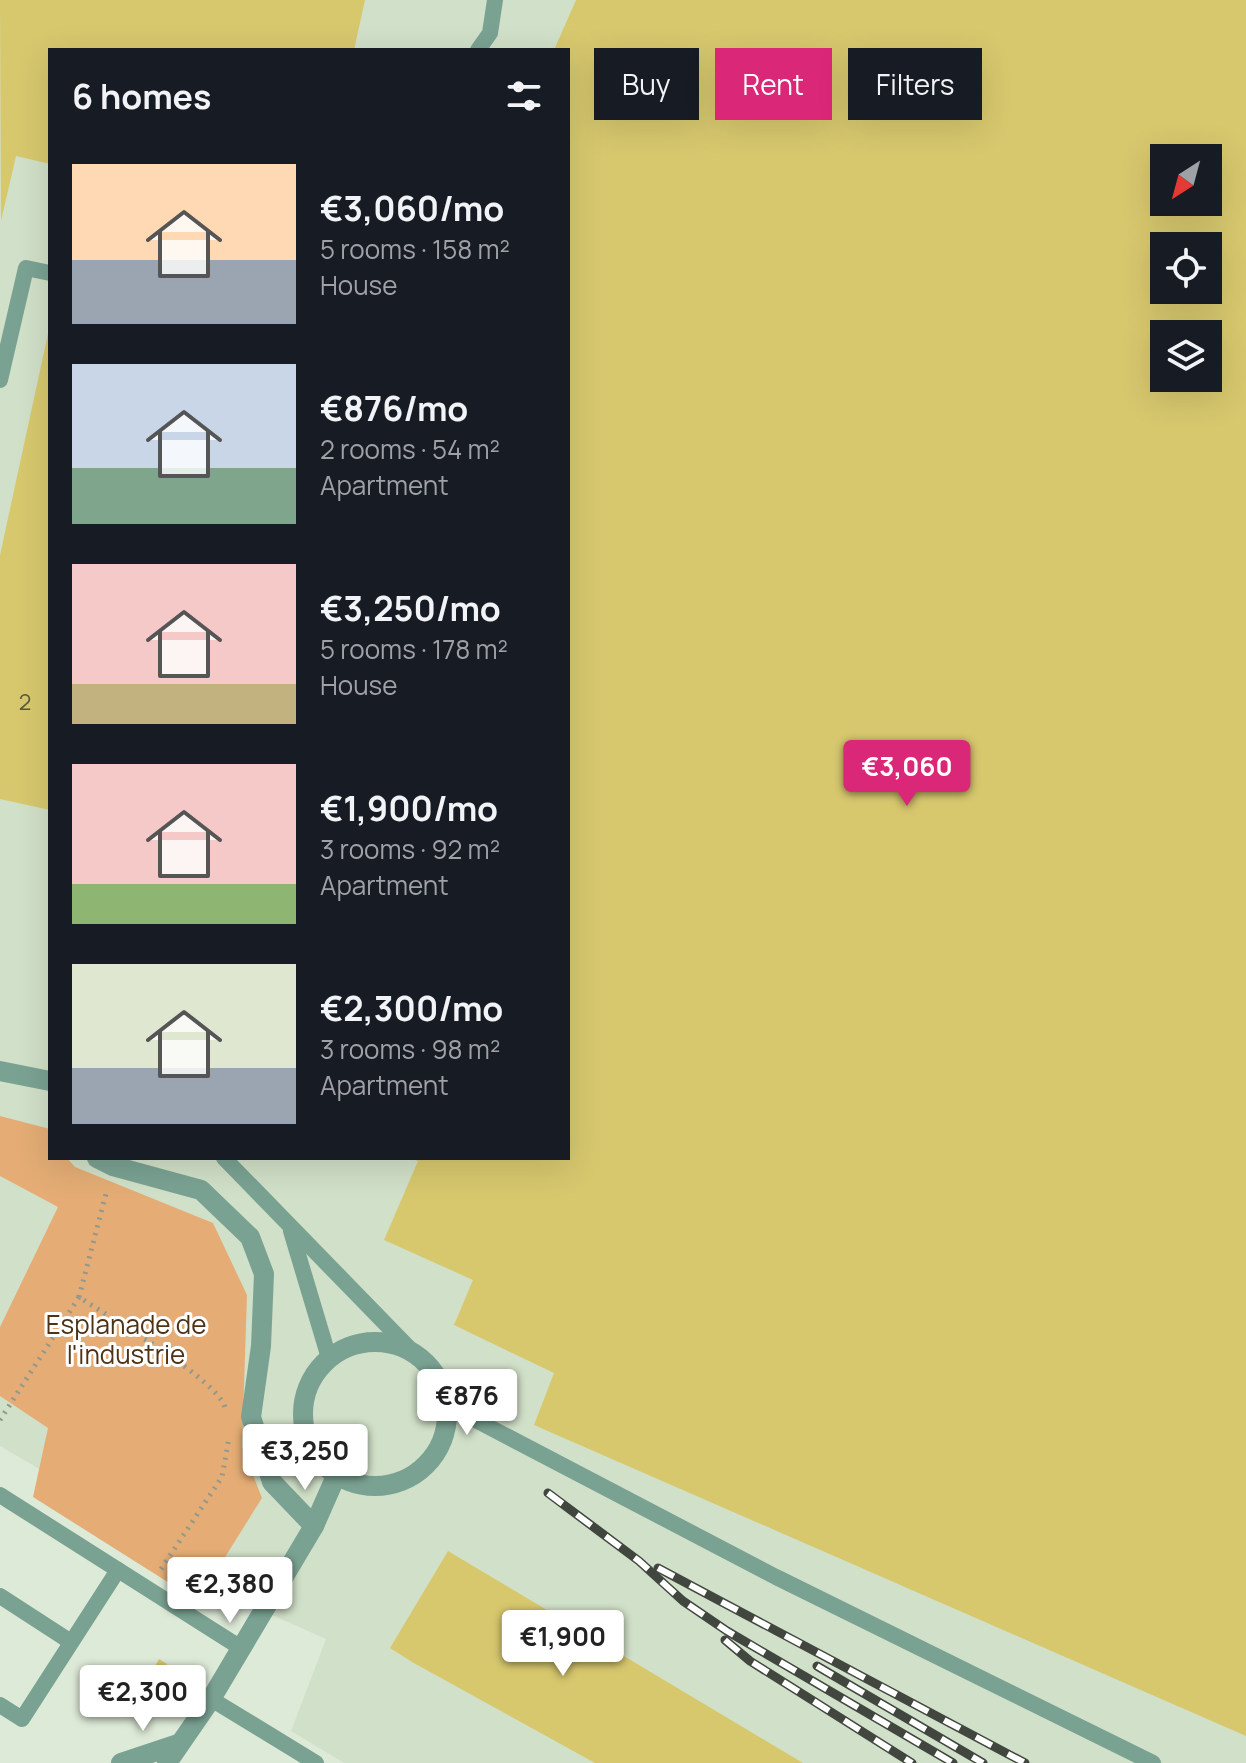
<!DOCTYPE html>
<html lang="en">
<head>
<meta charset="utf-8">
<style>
	body { margin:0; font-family:Manrope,sans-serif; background:#20242c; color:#f1f3f6; height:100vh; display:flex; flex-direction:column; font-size:30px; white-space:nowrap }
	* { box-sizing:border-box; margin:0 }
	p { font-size:26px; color:#9ea1a6 }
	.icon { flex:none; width:44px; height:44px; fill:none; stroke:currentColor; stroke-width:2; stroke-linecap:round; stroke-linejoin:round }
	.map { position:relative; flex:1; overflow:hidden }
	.drawer { position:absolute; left:48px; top:48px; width:522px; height:1112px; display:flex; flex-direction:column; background:#171b24; border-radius:0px; box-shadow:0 8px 32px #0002 }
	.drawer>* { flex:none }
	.guide { position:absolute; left:594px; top:48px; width:532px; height:72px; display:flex; gap:16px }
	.needle { width:52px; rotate:216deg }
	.tools { position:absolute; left:1150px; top:144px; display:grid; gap:16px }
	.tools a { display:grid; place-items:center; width:72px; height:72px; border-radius:0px; background:#171b24; box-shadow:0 8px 32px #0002; font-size:40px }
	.price { position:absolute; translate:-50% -68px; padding:0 18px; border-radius:8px; background:#fff; color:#222; font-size:26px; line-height:52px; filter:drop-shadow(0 2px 4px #0008) }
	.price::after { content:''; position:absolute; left:50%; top:48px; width:24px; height:18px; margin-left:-12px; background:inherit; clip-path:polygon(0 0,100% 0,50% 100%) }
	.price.current { background:#db2777; color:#fff }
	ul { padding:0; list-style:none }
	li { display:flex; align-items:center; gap:24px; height:200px; padding:0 24px }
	li span { display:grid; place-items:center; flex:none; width:224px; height:160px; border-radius:0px; color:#555 }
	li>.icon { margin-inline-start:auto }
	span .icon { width:96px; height:96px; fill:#fffc; stroke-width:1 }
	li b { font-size:34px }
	h2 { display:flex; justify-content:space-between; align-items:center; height:96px; padding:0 24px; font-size:34px }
	.chip { padding:0 28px; border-radius:0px; background:#171b24; box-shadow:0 8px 32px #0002; font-size:28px; line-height:72px }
	.chip.current { background:#db2777; color:#fff }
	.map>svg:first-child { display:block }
</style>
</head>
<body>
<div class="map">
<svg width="1246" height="1763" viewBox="0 0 1246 1763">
	<rect width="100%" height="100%" fill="#deead8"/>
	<path fill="#d1e0c8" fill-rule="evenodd" d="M 0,0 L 1246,0 L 1246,1763 L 344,1763 L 291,1731 L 326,1639 L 207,1586 L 89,1498 L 0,1446 ZM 50,50 L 568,50 L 568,1158 L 50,1158 ZM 1164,158 L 1208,158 L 1208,202 L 1164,202 ZM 1164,246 L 1208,246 L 1208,290 L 1164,290 ZM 1164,334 L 1208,334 L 1208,378 L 1164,378 Z"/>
	<path fill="#e5ad75" d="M 0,1116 L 50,1129 L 50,1158 L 67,1158 L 75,1167 L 213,1223 L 247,1295 L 242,1447 L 262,1498 L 207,1586 L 174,1586 L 33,1497 L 48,1428 L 0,1396 L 0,1327 L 58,1207 L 0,1176 Z"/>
	<g fill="#d7c86e" fill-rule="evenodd">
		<path d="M 0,0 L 365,0 L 354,50 L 50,50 L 50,164 L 16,156 L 1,221 Z"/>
		<path d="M 576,0 L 1246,0 L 1246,1736 L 534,1425 L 554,1373 L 454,1325 L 473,1280 L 384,1240 L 418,1161 L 410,1158 L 568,1158 L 568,50 L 554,50 ZM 1164,158 L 1208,158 L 1208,202 L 1164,202 ZM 1164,246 L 1208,246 L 1208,290 L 1164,290 ZM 1164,334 L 1208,334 L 1208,378 L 1164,378 Z"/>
		<path d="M 49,329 L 50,329 L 50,810 L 0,799 L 0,555 Z"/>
		<path d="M 448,1551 L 803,1763 L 595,1763 L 412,1662 L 390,1648 Z"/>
		<path d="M 159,1659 L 167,1664 L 158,1678 L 151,1673 Z"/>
	</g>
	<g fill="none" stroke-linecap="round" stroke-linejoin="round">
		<g stroke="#90998c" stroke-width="5" stroke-dasharray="2 6" stroke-linecap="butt">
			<path d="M 79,1297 L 107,1190"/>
			<path d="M 0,1420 L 79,1297 C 107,1316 220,1381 225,1408"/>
			<path d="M 161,1569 L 222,1477 L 229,1438"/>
		</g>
		<g stroke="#7aa292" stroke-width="16">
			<path d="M 478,50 L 490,33 L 495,0"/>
			<path d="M 0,380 L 26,268 L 50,273"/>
			<path d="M 224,1158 L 412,1351"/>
			<path d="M 291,1231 L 329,1358"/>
			<path d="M 447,1405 L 776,1577 L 1153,1763"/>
			<path d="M 0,1495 L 241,1648"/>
			<path d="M 0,1596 L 71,1642"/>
			<path d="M 211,1699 L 316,1763"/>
			<path d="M 0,1705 L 22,1719 L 118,1570"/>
		</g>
		<g stroke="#7aa292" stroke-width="20">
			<path d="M 0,1071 L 50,1081"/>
			<path d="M 97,1158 L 113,1166 L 201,1190 L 250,1237 L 264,1274 L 261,1346 L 251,1417 L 272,1482 L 314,1526"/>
			<circle cx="375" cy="1414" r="72"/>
			<path d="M 121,1763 L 178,1744"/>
			<path d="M 167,1763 L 211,1699 L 314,1526 L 336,1476"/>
		</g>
		<g stroke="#41473f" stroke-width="9">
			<g id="rail">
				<path d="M 548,1493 L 639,1561 L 683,1601 L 727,1631 L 953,1763"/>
				<path d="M 658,1568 L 1025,1763"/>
				<path d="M 725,1640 L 750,1661 L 912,1763"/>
				<path d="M 817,1666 L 983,1763"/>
			</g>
		</g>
		<use href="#rail" stroke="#fff" stroke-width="6" stroke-dasharray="18" stroke-linecap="butt"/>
	</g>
	<g text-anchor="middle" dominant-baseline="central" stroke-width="6" stroke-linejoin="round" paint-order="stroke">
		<g font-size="22" fill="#58583c">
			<text x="25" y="702">2</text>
		</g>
		<g font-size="26" fill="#4d3216" stroke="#fff">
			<text x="126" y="1324">Esplanade de<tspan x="126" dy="30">l'industrie</tspan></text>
		</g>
	</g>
</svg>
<div class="tools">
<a><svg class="needle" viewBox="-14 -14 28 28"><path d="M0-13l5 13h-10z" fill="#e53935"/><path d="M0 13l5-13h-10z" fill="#9ea1a6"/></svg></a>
<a><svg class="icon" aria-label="locate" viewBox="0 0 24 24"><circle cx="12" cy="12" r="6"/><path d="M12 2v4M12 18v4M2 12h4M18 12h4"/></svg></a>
<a><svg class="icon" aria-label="layers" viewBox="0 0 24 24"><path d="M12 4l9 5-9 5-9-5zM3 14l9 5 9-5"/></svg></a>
</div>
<b class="price current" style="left:907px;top:808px">€3,060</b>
<b class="price" style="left:467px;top:1437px">€876</b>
<b class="price" style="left:305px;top:1492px">€3,250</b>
<b class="price" style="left:230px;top:1625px">€2,380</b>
<b class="price" style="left:563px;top:1678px">€1,900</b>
<b class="price" style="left:143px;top:1733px">€2,300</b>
<div class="guide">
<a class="chip">Buy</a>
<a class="chip current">Rent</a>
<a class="chip">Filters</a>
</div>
<section class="drawer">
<h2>6 homes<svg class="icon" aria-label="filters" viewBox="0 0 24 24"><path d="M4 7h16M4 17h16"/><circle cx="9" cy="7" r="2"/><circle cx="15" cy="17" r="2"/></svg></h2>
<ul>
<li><span style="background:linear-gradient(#ffd9b3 60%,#9aa5b1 0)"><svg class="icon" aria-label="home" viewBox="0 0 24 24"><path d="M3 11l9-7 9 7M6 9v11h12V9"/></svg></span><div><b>€3,060/mo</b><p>5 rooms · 158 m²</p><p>House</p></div></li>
<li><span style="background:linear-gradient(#c9d6e8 65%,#7fa58c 0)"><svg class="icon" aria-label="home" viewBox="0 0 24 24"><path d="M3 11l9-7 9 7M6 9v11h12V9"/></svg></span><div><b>€876/mo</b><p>2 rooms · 54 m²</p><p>Apartment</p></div></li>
<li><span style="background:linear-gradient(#f6c9c9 75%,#c2b280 0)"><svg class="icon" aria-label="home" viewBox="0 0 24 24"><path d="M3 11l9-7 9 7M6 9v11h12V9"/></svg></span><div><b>€3,250/mo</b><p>5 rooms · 178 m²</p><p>House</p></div></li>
<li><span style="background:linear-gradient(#f6c9c9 75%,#8fb573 0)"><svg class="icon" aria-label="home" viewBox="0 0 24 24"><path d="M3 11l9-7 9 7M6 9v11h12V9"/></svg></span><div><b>€1,900/mo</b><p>3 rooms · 92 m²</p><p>Apartment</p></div></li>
<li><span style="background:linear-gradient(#dfe7d0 65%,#9aa5b1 0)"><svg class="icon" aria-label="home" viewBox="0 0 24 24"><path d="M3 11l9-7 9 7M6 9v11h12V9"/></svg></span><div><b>€2,300/mo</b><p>3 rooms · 98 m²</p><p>Apartment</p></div></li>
</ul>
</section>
</div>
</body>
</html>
